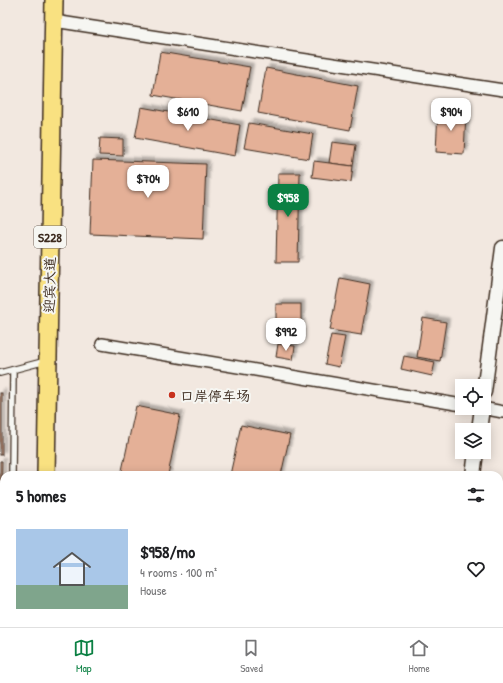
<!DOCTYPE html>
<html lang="en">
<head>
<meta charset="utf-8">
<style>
	body { margin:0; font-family:"Patrick Hand","LXGW WenKai TC",sans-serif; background:#f6f6f6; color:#202124; height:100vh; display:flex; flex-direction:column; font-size:15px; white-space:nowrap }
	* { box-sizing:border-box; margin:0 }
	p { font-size:13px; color:#757577 }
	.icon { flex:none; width:22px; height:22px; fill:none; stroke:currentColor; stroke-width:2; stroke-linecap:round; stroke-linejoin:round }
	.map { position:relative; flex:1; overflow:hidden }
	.details { position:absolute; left:0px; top:471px; width:503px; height:156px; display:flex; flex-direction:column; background:#fff; border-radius:12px 12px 0 0; box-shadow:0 2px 10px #0003 }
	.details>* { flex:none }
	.tools { position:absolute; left:455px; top:379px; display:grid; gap:8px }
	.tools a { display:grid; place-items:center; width:36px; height:36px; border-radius:0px; background:#fff; box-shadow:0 2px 10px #0003; font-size:20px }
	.price { position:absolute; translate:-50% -34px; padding:0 9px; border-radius:8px; background:#fff; color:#222; font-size:13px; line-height:26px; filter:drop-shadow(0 1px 2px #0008) }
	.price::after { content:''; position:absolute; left:50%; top:24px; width:12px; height:9px; margin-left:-6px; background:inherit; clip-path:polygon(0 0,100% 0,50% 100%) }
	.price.on { background:#0b8043; color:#fff }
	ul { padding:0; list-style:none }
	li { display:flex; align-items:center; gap:12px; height:100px; padding:0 16px }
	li+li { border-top:1px solid #e0e0e0 }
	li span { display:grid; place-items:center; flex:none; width:112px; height:80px; border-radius:0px; color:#555 }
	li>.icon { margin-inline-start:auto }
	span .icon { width:48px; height:48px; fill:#fffc; stroke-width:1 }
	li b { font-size:17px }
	h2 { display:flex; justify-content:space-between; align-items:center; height:48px; padding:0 16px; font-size:17px }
	.dock { display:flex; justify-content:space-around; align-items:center; height:56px; border-top:1px solid #e0e0e0; background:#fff; font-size:11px; color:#757577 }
	.dock a { display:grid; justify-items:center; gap:2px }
	.dock .on { color:#0b8043 }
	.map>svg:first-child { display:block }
</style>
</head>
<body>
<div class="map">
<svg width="503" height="627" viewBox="0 0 503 627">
	<defs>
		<filter id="shadow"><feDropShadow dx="3.5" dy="-3.5" stdDeviation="1" flood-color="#0004"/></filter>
	</defs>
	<rect width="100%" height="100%" fill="#f2e8e0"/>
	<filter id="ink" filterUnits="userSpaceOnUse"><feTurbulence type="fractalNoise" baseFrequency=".025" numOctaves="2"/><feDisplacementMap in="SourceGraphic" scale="8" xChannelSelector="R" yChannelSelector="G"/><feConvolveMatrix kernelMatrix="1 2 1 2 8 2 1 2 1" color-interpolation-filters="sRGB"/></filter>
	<g filter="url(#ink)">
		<g fill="#e4b097" stroke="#3b2a1e" filter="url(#shadow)">
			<path d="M 160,52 L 250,67 L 242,111 L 153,95 Z"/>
			<path d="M 266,68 L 358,86 L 350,130 L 258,113 Z"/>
			<path d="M 141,107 L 240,125 L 235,156 L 135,138 Z"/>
			<path d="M 438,110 L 466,112 L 464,154 L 436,152 Z"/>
			<path d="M 249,123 L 313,134 L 309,159 L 244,148 Z"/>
			<path d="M 100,138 L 123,139 L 123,156 L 99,155 Z"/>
			<path d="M 332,142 L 356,145 L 353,166 L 329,163 Z"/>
			<path d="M 93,160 L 206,164 L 203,239 L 90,234 Z"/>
			<path d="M 314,161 L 353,166 L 351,182 L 312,177 Z"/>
			<path d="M 278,173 L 300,173 L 298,262 L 276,262 Z"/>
			<path d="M 340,278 L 370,284 L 361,335 L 330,330 Z"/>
			<rect x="276" y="304" width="25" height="38"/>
			<path d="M 423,318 L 446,322 L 440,361 L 417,357 Z"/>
			<path d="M 331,335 L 345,337 L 339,367 L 325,364 Z"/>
			<path d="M 278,344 L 295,346 L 293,360 L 276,357 Z"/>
			<path d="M 404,356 L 435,362 L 432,376 L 401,369 Z"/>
			<rect x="0" y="393" width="2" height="62"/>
			<path d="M 136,406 L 180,415 L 168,475 L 121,475 Z"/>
			<path d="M 241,425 L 290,435 L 281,475 L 230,475 Z"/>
			<path d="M 0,461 L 2,461 L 1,521 L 0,521 Z"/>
			<path d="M 0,526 L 3,526 L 1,627 L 0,627 Z"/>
			<path d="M 386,623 L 402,623 L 401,627 L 386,625 Z"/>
		</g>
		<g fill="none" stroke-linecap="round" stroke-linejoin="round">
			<g stroke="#3b2a1e" stroke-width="8">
				<g id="service">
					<path d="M 0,373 L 46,361"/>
					<path d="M 12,475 L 13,370"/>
					<path d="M 0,524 L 4,524"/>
					<path d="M 11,627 L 11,623"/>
				</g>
			</g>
			<g stroke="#3b2a1e" stroke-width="14">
				<g id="minor">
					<path d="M 54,21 L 503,90"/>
					<path d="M 102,344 L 462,405"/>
					<path d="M 482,408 L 503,412"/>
				</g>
			</g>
			<g stroke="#3b2a1e" stroke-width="17">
				<g id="tertiary">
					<path d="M 484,392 L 503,248"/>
					<path d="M 479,430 L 482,408"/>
					<path d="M 473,475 L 476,452"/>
					<path d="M 442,627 L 444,623"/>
				</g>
			</g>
			<g stroke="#3b2a1e" stroke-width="20">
				<g id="primary">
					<path d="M 46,475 L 54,0"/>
					<path d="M 43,627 L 43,623"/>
				</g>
			</g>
			<use href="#service" stroke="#f6f6f2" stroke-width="5.5"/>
			<use href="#minor" stroke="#f6f6f2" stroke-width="11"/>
			<use href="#tertiary" stroke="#f6f6f2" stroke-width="14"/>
			<use href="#primary" stroke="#f9e181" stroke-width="17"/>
		</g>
	</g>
	<circle fill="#c8321e" stroke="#f6f6f2" stroke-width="1.5" cx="172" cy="395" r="4"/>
	<g text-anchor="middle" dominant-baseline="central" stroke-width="4" stroke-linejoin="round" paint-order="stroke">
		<rect fill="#f6f6f2" stroke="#73675e" stroke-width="1" x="34" y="226" width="32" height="22" rx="3"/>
		<g font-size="13" font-weight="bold" fill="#3b2a1e">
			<text x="50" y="237">S228</text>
		</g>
		<g font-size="14" fill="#3b2a1e" stroke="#f6f6f2">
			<text transform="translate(49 285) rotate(-89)">迎宾大道</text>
		</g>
		<g font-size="14" fill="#3b2a1e" stroke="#f6f6f2" text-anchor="start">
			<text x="180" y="395">口岸停车场</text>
		</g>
	</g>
</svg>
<div class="tools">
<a><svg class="icon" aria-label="locate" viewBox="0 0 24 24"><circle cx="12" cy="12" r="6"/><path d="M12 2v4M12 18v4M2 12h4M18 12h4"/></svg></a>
<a><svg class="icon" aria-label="layers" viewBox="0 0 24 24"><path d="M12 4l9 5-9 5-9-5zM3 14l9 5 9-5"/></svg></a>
</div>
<b class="price" style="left:188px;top:132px">$610</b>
<b class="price" style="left:451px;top:132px">$904</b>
<b class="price" style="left:148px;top:199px">$704</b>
<b class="price on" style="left:288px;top:218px">$958</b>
<b class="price" style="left:286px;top:352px">$992</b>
<section class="details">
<h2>5 homes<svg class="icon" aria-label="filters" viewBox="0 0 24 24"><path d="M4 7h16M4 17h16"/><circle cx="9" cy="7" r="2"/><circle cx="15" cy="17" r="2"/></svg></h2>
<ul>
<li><span style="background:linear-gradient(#a9c7e8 70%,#7fa58c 0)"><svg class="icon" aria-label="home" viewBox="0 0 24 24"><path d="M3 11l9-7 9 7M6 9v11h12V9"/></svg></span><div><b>$958/mo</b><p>4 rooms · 100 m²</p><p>House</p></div><svg class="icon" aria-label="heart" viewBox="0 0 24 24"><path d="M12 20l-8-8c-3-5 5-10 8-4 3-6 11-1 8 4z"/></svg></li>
</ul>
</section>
</div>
<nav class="dock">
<a class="on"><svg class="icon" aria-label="map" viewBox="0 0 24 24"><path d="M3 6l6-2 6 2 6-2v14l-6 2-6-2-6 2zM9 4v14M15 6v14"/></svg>Map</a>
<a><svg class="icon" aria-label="saved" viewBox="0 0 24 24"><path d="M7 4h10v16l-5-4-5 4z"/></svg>Saved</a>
<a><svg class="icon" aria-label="home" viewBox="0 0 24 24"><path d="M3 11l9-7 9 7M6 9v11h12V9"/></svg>Home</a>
</nav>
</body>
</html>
